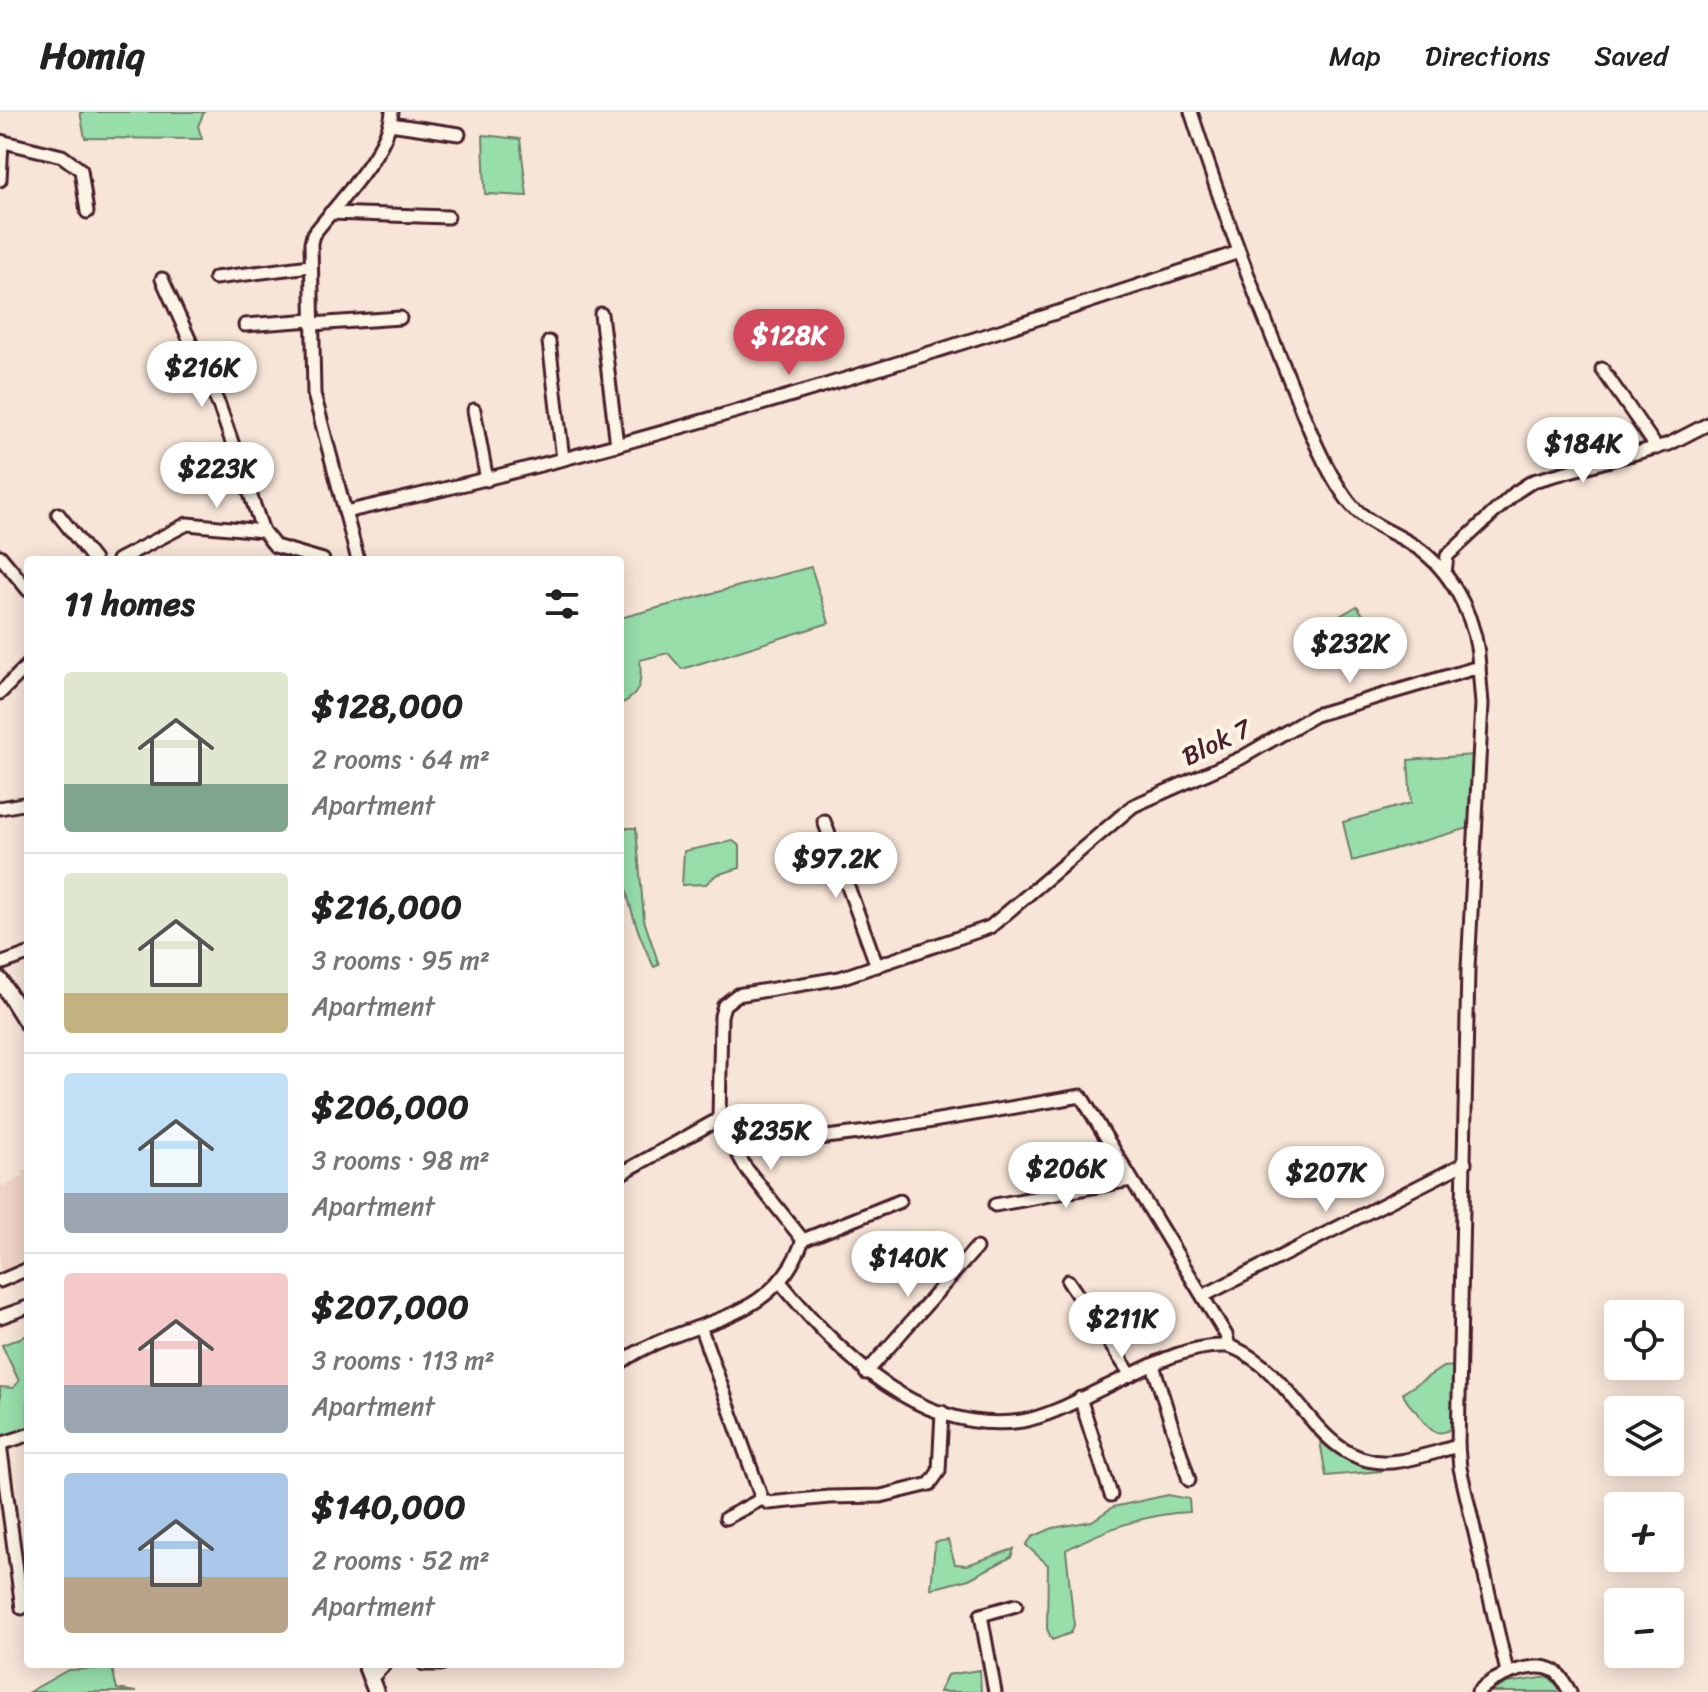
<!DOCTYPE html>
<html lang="en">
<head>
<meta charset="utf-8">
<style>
	body { margin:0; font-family:Sriracha,sans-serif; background:#f2f2f2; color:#222; height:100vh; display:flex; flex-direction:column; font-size:30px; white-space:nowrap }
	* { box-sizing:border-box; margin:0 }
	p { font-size:26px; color:#767676 }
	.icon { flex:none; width:44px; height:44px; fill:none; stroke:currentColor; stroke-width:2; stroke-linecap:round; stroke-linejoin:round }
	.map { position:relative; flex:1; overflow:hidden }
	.side { position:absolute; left:24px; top:444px; width:600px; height:1112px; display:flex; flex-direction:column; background:#fff; border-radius:8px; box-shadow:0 4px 20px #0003 }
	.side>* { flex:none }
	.fabs { position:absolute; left:1604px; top:1188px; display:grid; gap:16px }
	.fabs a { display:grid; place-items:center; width:80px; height:80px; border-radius:8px; background:#fff; box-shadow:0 4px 20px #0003; font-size:40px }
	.price { position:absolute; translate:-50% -68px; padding:0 18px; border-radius:28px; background:#fff; color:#222; font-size:26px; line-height:52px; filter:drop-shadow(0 2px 4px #0008) }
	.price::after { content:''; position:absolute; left:50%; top:48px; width:24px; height:18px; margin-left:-12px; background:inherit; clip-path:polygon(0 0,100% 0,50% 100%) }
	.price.on { background:#d1495b; color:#fff }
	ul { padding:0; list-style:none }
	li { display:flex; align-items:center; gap:24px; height:200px; padding:0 40px }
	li+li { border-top:2px solid #e0e0e0 }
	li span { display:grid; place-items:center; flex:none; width:224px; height:160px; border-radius:8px; color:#555 }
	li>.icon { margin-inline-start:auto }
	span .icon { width:96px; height:96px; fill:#fffc; stroke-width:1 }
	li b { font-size:34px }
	h2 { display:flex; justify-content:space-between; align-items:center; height:96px; padding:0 40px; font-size:34px }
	header { display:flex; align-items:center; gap:48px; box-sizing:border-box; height:112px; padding:0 40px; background:#fff; border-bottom:2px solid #e0e0e0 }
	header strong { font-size:38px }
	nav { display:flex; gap:44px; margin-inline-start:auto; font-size:28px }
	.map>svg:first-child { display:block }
</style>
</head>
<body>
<header>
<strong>Homiq</strong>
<nav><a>Map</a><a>Directions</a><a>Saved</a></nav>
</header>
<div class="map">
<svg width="1708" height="1580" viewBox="0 0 1708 1580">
	<rect width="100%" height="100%" fill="#f7e5d7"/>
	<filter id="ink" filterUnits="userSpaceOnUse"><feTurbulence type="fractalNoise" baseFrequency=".0125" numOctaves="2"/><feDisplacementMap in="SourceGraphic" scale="16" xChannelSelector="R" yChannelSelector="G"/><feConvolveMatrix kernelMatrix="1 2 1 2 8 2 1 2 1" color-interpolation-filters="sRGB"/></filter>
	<g filter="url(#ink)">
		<path fill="#f0d2c6" d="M 28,1056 L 28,1149 L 0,1161 L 0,1071 L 4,1075 L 23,1064 L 22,1060 Z"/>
		<g fill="#97deab" stroke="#707e6b" stroke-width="2">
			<path d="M 80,0 L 204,0 L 198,14 L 202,27 L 85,26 Z"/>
			<path d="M 483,23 L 520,27 L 527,84 L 485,82 Z"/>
			<path d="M 811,455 L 829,511 L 682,557 L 668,541 L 640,548 C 642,568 641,584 620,592 L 620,506 Z"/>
			<path d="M 1357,494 L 1371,514 L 1335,537 L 1321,515 Z"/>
			<path d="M 1473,643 L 1469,716 L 1352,749 L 1343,710 L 1411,691 L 1408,648 Z"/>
			<path d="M 620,716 L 636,716 L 644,808 L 659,853 L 654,855 C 631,809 620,766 620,716 Z"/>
			<path d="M 733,729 L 740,734 L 740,756 L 716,763 L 706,772 L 682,773 L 684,739 Z"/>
			<path d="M 28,1223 L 28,1316 L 0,1324 L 0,1275 L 13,1276 L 19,1269 L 2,1233 Z"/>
			<path d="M 1455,1254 L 1454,1315 C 1436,1328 1428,1316 1418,1302 C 1412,1294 1406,1292 1403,1281 L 1443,1255 Z"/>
			<path d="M 1320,1329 C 1340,1346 1356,1351 1381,1355 L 1381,1359 L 1326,1364 Z"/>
			<path d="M 1168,1383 L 1189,1387 L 1190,1400 C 1149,1401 1102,1418 1066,1438 L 1074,1513 L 1071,1521 L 1052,1528 L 1047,1517 L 1048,1453 L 1026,1433 L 1032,1425 L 1053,1416 L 1092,1409 L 1113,1395 Z"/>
			<path d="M 948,1428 L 955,1452 L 967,1453 L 1014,1437 L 1011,1445 L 969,1467 L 931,1477 L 935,1430 Z"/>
			<path d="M 112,1556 L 117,1577 L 136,1580 L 29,1580 L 68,1558 Z"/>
			<path d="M 980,1558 L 981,1580 L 939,1580 L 947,1563 Z"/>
			<path d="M 1549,1565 L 1564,1580 L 1490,1580 L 1507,1571 Z"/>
		</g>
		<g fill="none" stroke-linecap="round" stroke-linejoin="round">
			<g stroke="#4a1f2b" stroke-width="17">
				<g id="minor">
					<path d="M 390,12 L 459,22"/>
					<path d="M 0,29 L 62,44 L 81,58 L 87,100"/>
					<path d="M 0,68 L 2,30"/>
					<path d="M 330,101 L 448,105"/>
					<path d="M 215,166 L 310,154"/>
					<path d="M 162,167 L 219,293 L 263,419"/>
					<path d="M 601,202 L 617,333"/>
					<path d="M 312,212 L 400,206"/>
					<path d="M 245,213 L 312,208"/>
					<path d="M 549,230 L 563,347"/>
					<path d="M 1602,257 L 1657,336"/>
					<path d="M 474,298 L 487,368"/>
					<path d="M 345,400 C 647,333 943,240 1236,141"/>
					<path d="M 58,402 L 94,448"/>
					<path d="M 0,444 L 28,478"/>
					<path d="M 118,448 L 187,412 L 263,419 L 275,434 L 323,448"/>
					<path d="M 358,448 L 314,282 L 311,131 L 313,123 C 337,91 389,40 392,0"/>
					<path d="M 1445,461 L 1447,444 L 1516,380 L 1533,369 L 1669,332 L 1708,312"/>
					<path d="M 1479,555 L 1482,592 L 1468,857 L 1458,1334 L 1460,1356 L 1507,1560"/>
					<path d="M 0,581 L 28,553"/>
					<path d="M 0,696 L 28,691"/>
					<path d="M 824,709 L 877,854"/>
					<path d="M 0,852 L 28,842"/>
					<path d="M 719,1007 L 745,1055 L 803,1128"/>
					<path d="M 736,1036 L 867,1020 L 1081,984 L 1226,1223 L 1229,1234"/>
					<path d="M 620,1062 L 719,1007 L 721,904 L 724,893 L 737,883 L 840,866 L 990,815 L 1133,694 L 1241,646 L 1315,603 L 1479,555 C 1478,513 1456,465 1422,439 C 1394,418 1364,414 1344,383 C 1319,347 1304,303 1287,262 C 1251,175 1220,90 1191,0"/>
					<path d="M 995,1093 L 1131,1068"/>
					<path d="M 0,1169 L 28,1157"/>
					<path d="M 1068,1169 L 1131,1263"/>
					<path d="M 781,1171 C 839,1242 921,1324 1022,1309 C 1052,1304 1085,1284 1112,1272 C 1146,1256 1187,1232 1226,1234 C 1237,1235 1254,1247 1263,1254 C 1308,1292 1331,1360 1399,1349 C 1419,1346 1439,1339 1458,1334"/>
					<path d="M 1203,1184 L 1465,1051"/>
					<path d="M 0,1205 L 28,1195"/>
					<path d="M 701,1217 L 762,1387 L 769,1391 L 829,1385 L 881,1384 L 930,1372 L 939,1359 L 942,1300"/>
					<path d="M 620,1251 C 685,1204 771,1218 803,1128 L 900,1089"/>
					<path d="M 1153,1253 L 1189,1368"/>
					<path d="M 866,1261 L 976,1136"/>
					<path d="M 1080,1286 L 1111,1383"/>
					<path d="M 0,1332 L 22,1496"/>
					<path d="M 0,1332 L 28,1323"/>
					<path d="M 726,1406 L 762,1387"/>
					<path d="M 424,1552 L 441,1552"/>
					<path d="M 372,1566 L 385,1552"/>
					<path d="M 995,1580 L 981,1503 L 1016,1493"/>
					<path d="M 1478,1580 C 1493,1565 1534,1547 1555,1559 C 1562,1564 1565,1573 1570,1580"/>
				</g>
			</g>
			<g stroke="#4a1f2b" stroke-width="20">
				<g id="major">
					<path d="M 0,868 L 28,913"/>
					<path d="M 365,1552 L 376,1580"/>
				</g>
			</g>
			<use href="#minor" stroke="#fcf5e5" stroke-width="11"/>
			<use href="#major" stroke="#fcf5e5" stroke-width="14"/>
		</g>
	</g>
	<g text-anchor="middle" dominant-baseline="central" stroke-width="8" stroke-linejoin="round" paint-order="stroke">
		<g font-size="26" fill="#4a1f2b" stroke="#fcf5e5">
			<text transform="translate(1216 630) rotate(-26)">Blok 7</text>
		</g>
	</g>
</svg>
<div class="fabs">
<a><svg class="icon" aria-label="locate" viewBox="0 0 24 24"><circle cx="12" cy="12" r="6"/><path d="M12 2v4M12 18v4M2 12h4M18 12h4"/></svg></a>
<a><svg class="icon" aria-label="layers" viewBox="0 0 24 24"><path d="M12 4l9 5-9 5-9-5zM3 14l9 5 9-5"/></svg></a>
<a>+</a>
<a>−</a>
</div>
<b class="price on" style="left:789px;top:265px">$128K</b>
<b class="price" style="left:202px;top:297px">$216K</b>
<b class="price" style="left:1583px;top:373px">$184K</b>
<b class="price" style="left:217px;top:398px">$223K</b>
<b class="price" style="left:1350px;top:573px">$232K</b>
<b class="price" style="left:836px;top:788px">$97.2K</b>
<b class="price" style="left:771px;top:1060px">$235K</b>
<b class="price" style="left:1066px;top:1098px">$206K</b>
<b class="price" style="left:1326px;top:1102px">$207K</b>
<b class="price" style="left:908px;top:1187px">$140K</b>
<b class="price" style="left:1122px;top:1248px">$211K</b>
<section class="side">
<h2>11 homes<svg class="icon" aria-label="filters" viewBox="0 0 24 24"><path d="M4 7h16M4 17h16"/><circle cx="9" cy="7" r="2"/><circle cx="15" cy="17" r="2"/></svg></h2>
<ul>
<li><span style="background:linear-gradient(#dfe7d0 70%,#7fa58c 0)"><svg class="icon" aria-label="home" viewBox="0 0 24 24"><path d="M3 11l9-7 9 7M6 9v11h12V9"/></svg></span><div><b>$128,000</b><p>2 rooms · 64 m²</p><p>Apartment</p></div></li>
<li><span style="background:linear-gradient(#dfe7d0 75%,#c2b280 0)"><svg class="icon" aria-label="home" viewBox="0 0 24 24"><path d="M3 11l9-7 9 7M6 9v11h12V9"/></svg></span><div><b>$216,000</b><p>3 rooms · 95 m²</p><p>Apartment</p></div></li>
<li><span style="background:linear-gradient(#bfe0f5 75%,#9aa5b1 0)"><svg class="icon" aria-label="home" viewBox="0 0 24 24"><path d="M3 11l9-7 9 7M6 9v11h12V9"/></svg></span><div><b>$206,000</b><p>3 rooms · 98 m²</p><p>Apartment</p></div></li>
<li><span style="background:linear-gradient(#f6c9c9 70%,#9aa5b1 0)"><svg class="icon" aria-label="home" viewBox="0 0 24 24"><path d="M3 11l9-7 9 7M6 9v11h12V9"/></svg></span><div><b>$207,000</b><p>3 rooms · 113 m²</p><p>Apartment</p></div></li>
<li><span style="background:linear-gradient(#a9c7e8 65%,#b9a48a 0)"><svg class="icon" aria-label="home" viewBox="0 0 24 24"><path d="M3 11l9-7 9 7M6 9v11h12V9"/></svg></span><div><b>$140,000</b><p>2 rooms · 52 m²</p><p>Apartment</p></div></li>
</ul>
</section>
</div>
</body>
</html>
